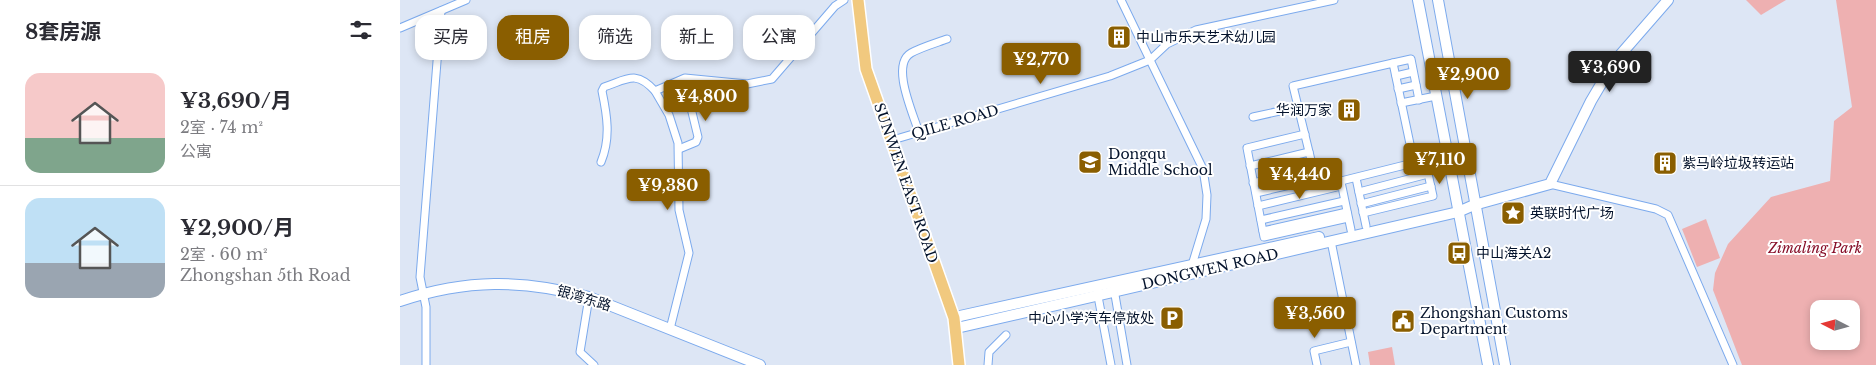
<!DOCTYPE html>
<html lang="zh">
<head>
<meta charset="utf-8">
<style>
	body { margin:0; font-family:"Libre Baskerville","Noto Sans SC",serif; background:#f2f2f3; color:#2b2b33; height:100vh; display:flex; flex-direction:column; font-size:19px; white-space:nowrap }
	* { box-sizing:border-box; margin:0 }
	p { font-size:16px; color:#7c7c81 }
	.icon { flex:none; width:28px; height:28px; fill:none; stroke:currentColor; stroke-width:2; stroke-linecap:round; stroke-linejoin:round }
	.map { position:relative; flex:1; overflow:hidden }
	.panel { display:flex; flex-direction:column; background:#fff; width:400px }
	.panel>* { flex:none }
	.hud { position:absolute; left:15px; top:15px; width:475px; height:45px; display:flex; gap:10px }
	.needle { width:32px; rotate:276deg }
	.controls { position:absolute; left:1410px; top:300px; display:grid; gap:10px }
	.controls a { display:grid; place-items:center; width:50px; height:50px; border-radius:10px; background:#fff; box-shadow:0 2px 8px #0003; font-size:25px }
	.price { position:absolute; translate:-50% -42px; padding:0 11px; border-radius:5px; background:#8a5e00; color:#fff; font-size:16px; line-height:32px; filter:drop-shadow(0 1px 2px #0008) }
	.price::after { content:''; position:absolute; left:50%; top:30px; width:15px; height:11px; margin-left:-8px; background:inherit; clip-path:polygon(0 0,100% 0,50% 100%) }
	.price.on { background:#222; color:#fff }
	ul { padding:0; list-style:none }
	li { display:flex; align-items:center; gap:15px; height:125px; padding:0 25px }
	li+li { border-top:1px solid #e1e1e2 }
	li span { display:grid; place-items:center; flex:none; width:140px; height:100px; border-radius:15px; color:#555 }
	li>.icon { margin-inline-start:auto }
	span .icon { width:60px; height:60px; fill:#fffc; stroke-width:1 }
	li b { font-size:21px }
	h2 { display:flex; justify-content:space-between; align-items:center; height:60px; padding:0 25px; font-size:21px }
	.chip { padding:0 18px; border-radius:15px; background:#fff; box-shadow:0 2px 8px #0003; font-size:18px; line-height:45px }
	.chip.on { background:#8a5e00; color:#fff }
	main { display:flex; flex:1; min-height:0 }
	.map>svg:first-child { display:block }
</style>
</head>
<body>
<main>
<section class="panel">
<h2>8套房源<svg class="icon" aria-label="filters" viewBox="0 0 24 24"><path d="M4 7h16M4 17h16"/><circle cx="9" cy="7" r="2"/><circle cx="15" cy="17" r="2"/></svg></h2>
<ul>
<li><span style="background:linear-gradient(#f6c9c9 65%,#7fa58c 0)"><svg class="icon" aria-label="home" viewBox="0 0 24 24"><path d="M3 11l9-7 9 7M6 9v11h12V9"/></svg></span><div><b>¥3,690/月</b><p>2室 · 74 m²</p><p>公寓</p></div></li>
<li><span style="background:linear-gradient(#bfe0f5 65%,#9aa5b1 0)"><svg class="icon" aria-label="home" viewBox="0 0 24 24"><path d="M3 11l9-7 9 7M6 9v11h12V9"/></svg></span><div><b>¥2,900/月</b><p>2室 · 60 m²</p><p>Zhongshan 5th Road</p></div></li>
</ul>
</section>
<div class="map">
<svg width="1476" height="365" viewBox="0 0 1476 365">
	<rect width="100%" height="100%" fill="#dde6f5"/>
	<g fill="#eeb0b1" fill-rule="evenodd">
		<path d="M 1346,0 L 1386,0 L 1361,15 Z"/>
		<path d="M 1436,0 L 1476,0 L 1476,365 L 1342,365 L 1313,290 L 1315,273 L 1328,244 L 1371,197 L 1430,181 L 1434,121 L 1452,107 ZM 1419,309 L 1451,309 L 1451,341 L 1419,341 Z"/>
		<path d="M 1306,219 L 1320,258 L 1297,267 L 1282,229 Z"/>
		<path d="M 992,347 L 995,365 L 970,365 L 968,352 Z"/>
	</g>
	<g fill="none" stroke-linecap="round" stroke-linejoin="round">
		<g stroke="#7caaed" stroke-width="9">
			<g id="street">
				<path d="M 0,28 L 66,0"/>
				<path d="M 993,63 L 1011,59 L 1019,100"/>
				<path d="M 996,76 L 1013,72"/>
				<path d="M 273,84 L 290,104 L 298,137 L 296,142 L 279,149"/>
				<path d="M 998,89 L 1016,85"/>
				<path d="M 255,91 L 269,115 L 278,143 L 279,210 L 289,253 L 270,329"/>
				<path d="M 1001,103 L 1036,96"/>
				<path d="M 853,117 L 898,107"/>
				<path d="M 519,133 C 514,115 490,65 511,53 C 522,47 536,43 547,39"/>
				<path d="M 905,134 L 847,148 L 864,237 L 948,218"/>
				<path d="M 496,139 L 710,76 L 750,60 L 721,0"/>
				<path d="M 201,162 C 211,138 207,115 202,91 L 204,87 C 228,79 236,70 255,91 L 285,78 L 347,84 L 372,79 L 435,6 L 444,0"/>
				<path d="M 850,166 L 909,152"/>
				<path d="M 956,178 L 966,226"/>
				<path d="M 941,182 L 951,230"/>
				<path d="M 853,183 L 914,168"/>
				<path d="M 1150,184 L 1256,209 L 1268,215 L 1333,365"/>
				<path d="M 959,192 L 1028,174"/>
				<path d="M 856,193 L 925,177"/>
				<path d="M 961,204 L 1031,186"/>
				<path d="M 858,206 L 941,186"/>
				<path d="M 963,213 L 1033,196 L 1025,160 L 941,181 L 925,177 L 912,164 L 893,86 L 993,63 L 1014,163"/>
				<path d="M 861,220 L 944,201"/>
				<path d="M 863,231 L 947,212"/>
				<path d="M 931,241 L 956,365"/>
				<path d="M 792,265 L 806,219 L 807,195 L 803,169 L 750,60 L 767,44 L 796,30 L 934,0"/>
				<path d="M 714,289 L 727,365"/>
				<path d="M 697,291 L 711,365"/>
				<path d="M 189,297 L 180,352 L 194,365"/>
				<path d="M 26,365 L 26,307 L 20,277 L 41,11"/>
				<path d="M 588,365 L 589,352 L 606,335"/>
				<path d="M 917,365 L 914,351 L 951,342"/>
			</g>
		</g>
		<g stroke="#7caaed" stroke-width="12">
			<g id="secondary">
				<path d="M 1018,0 L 1088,365"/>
				<path d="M 1038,0 L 1105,365"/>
				<path d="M 0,301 C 66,279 122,279 189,297 L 360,365"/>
				<path d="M 560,316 L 919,237"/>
				<path d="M 561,327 L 1058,212 L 1074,205 L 1150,184 L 1191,101 L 1214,62 L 1268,0"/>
			</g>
		</g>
		<g stroke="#fff" stroke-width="14">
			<path id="primary" d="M 458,0 L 466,69 L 554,318 L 559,365"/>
		</g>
		<use href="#street" stroke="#fff" stroke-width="7"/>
		<use href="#secondary" stroke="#fff" stroke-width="10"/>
		<use href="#primary" stroke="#f1c97f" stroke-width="11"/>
	</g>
	<defs>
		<g id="building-square" transform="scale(1.25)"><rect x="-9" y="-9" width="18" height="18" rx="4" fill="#8a5e00" stroke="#fff"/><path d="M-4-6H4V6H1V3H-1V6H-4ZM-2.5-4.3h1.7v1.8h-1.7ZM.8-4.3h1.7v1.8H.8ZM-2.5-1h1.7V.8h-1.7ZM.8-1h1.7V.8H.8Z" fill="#fff"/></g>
		<g id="school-square" transform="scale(1.25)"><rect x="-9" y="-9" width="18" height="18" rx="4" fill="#8a5e00" stroke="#fff"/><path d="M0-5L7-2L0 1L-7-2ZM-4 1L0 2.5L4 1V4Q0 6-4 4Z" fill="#fff"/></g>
		<g id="sight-square" transform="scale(1.25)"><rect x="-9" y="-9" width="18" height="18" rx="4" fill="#8a5e00" stroke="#fff"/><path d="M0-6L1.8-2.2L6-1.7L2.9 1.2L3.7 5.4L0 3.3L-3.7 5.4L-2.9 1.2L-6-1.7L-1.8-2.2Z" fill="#fff"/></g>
		<g id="bus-square" transform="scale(1.25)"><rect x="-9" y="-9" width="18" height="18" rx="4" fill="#8a5e00" stroke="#fff"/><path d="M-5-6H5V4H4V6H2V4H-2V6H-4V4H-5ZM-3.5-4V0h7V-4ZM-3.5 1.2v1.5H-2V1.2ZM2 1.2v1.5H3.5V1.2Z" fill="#fff"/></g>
		<g id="parking-square" transform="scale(1.25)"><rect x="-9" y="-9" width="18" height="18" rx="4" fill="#8a5e00" stroke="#fff"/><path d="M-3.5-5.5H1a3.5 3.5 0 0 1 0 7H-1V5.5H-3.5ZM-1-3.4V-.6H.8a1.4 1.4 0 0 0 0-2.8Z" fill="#fff"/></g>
		<g id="civic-square" transform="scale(1.25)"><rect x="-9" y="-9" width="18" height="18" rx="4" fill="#8a5e00" stroke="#fff"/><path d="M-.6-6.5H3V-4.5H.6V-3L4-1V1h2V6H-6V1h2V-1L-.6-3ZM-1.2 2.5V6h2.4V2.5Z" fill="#fff"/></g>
	</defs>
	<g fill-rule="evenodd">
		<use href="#building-square" x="719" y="37"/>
		<use href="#building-square" x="949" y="110"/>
		<use href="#school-square" x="690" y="162"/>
		<use href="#building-square" x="1265" y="163"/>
		<use href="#sight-square" x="1113" y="213"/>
		<use href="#bus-square" x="1059" y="253"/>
		<use href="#parking-square" x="772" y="318"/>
		<use href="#civic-square" x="1003" y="321"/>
	</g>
	<g text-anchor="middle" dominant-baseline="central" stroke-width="4" stroke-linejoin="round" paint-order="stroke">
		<g font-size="14" fill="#03122b" stroke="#fff" text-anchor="start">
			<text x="736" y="37">中山市乐天艺术幼儿园</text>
			<text x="932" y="110" text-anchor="end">华润万家</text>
			<text x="708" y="154">Dongqu<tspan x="708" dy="16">Middle School</tspan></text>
			<text x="1282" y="163">紫马岭垃圾转运站</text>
			<text x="1130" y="213">英联时代广场</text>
			<text x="1076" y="253">中山海关A2</text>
			<text x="1020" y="313">Zhongshan Customs<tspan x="1020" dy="16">Department</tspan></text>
			<text x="754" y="318" text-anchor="end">中心小学汽车停放处</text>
		</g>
		<g font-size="14" fill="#03122b" stroke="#fff">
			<text transform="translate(555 122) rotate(-16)">QILE ROAD</text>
			<text transform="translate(506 183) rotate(71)">SUNWEN EAST ROAD</text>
			<text transform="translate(810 269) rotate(-13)">DONGWEN ROAD</text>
			<text transform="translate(184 298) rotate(17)">银湾东路</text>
		</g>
		<g font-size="14" font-style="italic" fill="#870f29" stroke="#fff">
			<text x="1415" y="248">Zimaling Park</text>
		</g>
	</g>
</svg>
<div class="controls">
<a><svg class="needle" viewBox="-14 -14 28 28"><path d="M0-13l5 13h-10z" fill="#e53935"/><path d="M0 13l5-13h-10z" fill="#7c7c81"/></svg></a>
</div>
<b class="price" style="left:641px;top:85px">¥2,770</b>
<b class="price on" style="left:1210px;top:93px">¥3,690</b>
<b class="price" style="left:1068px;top:100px">¥2,900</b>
<b class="price" style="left:306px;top:122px">¥4,800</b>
<b class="price" style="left:1040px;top:185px">¥7,110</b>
<b class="price" style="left:900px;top:200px">¥4,440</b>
<b class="price" style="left:268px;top:211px">¥9,380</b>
<b class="price" style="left:915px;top:339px">¥3,560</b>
<div class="hud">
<a class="chip">买房</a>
<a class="chip on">租房</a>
<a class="chip">筛选</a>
<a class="chip">新上</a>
<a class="chip">公寓</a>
</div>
</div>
</main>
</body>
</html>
